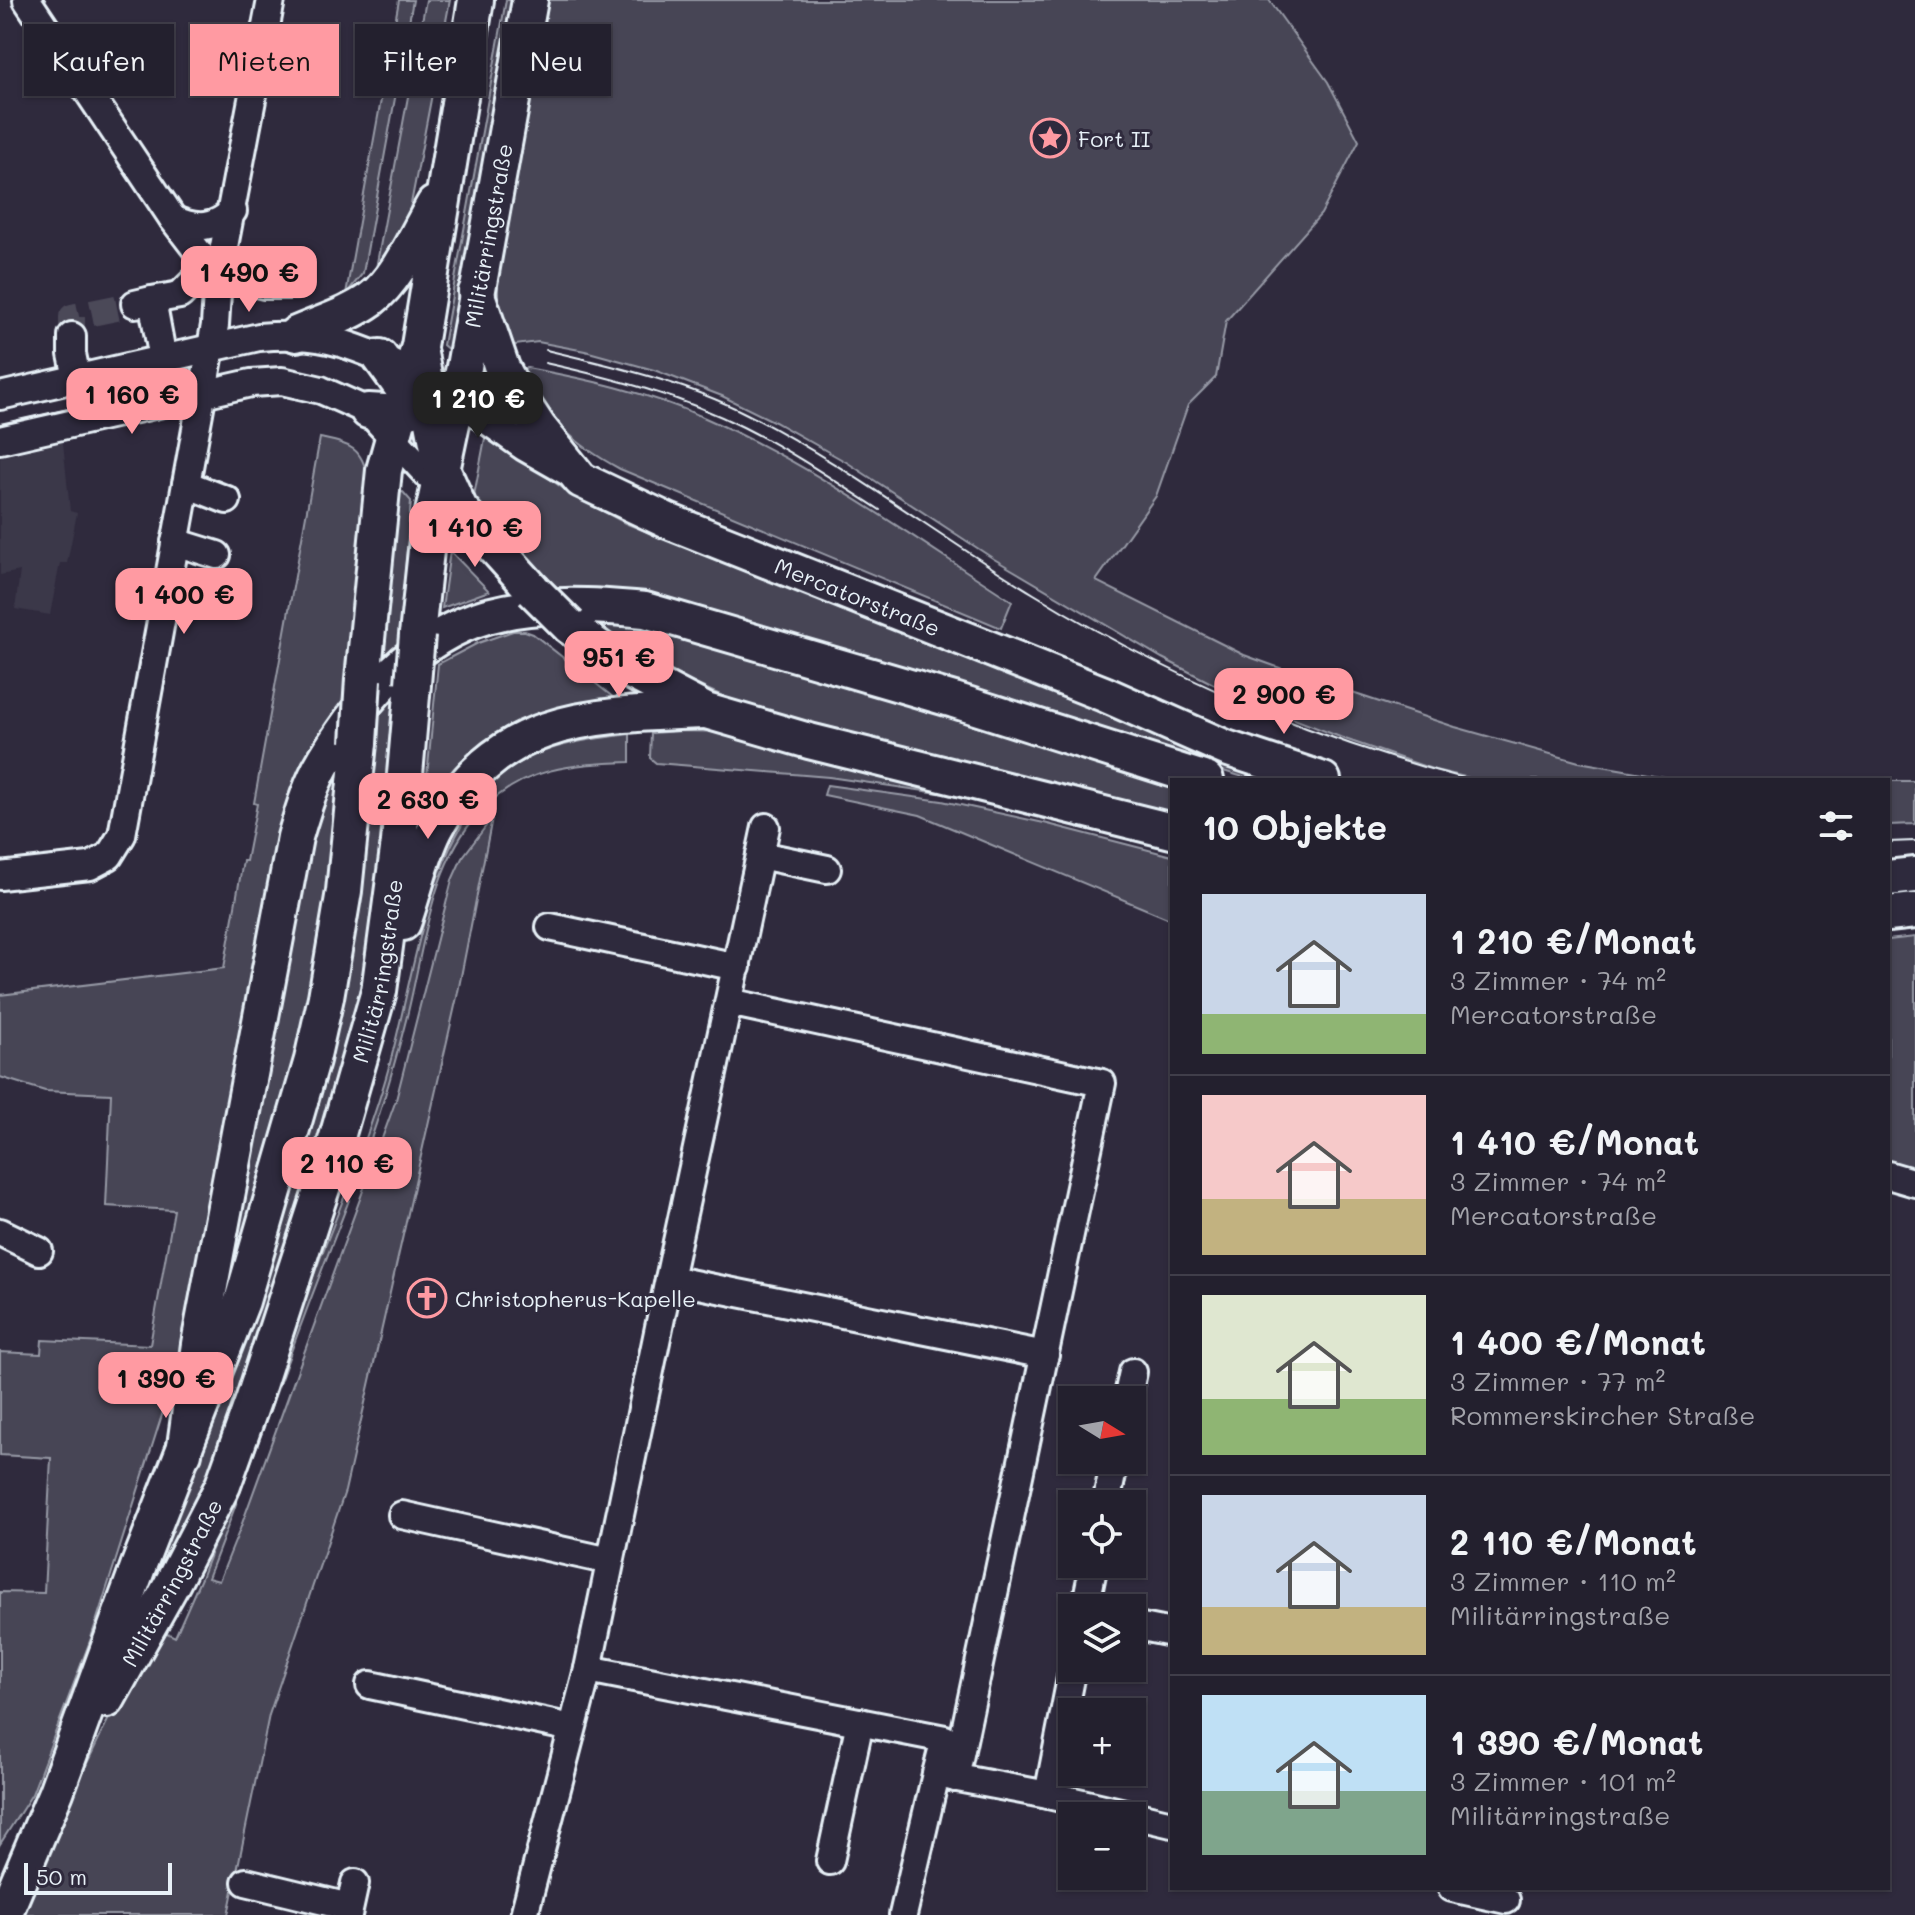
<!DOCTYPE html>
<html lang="de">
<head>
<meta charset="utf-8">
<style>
	body { margin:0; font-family:Mali,sans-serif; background:#2f2d3a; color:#f1f3f6; height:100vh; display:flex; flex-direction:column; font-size:30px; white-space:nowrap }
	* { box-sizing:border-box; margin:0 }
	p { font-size:26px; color:#a3a3aa }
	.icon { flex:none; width:44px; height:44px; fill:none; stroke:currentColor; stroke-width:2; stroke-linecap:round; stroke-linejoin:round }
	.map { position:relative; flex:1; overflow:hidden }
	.panel { position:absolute; left:1170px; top:778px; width:720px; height:1112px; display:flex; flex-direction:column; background:#23202e; border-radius:0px; box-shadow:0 2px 6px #0004,0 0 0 2px #403e4a }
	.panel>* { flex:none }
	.hud { position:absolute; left:24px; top:24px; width:760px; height:72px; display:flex; gap:16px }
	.needle { width:52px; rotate:101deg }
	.buttons { position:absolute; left:1058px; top:1386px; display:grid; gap:16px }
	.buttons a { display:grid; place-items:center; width:88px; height:88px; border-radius:0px; background:#23202e; box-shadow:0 2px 6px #0004,0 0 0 2px #403e4a; font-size:40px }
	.scale { position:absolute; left:24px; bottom:20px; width:148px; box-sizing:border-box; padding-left:8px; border:4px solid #e8f1f8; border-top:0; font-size:22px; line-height:28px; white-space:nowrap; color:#e8f1f8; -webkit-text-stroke:6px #2f2a3d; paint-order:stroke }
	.price { position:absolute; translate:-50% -68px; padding:0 18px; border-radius:16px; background:#ff9aa2; color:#111; font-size:26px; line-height:52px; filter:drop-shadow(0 2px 4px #0008) }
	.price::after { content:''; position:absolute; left:50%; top:48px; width:24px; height:18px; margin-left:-12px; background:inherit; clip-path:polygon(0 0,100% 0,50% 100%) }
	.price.active { background:#222; color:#fff }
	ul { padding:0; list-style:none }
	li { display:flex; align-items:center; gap:24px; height:200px; padding:0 32px }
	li+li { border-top:2px solid #403e4a }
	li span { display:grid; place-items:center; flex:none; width:224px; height:160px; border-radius:0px; color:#555 }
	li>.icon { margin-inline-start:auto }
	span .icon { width:96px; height:96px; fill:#fffc; stroke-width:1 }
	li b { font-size:34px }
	h2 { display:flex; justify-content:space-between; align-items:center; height:96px; padding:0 32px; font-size:34px }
	.pill { padding:0 28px; border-radius:0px; background:#23202e; box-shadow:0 2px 6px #0004,0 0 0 2px #403e4a; font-size:28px; line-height:72px }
	.pill.active { background:#ff9aa2; color:#111 }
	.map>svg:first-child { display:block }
</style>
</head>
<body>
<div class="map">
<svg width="1915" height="1915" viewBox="0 0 1915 1915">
	<rect width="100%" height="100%" fill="#2f2a3d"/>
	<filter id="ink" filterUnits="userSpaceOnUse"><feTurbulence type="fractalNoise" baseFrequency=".0125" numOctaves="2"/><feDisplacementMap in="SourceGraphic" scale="16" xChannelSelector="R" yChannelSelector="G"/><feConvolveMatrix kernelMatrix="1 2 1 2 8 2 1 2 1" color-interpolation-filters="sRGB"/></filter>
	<g filter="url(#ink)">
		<path fill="#3b3749" d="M 63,442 L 70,511 L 77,513 L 67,563 L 60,563 L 50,615 L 15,609 L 20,571 L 0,575 L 0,457 Z"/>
		<g fill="#464455" stroke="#979aa6" stroke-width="2">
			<path d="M 399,0 L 413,0 L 363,273 L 346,294 Z"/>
			<path d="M 426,0 L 450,0 L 406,230 L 374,279 Z"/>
			<path d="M 506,0 L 519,0 L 450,351 L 443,345 Z"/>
			<path d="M 544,0 L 1269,0 L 1328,82 L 1359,141 L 1321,214 L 1226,321 L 1216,377 L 1188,405 L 1156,496 L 1096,581 L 1244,655 L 1313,680 L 1455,727 L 1579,762 L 1682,780 L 1478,780 L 1435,770 L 1345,739 L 1239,697 L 1162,658 L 994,559 L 848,463 L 775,422 L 722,396 L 654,370 L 585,351 L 538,342 L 508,346 L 498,305 L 498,254 Z"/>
			<path d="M 527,368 C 587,379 646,392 703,417 C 813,465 911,536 1012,601 L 1001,628 L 620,469 C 568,441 550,418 518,369 Z"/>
			<path d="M 486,433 L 568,492 L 625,523 L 801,593 L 1299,780 L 1253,780 L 970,694 L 554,592 L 472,506 Z"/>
			<path d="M 320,438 C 347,444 363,446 367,478 L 350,692 L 343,704 L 183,1349 L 91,1638 L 32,1794 L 0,1844 L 0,1592 L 44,1593 L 51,1458 L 0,1455 L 0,1352 L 41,1354 L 42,1340 L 150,1345 L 174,1210 L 106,1206 L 111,1094 L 45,1091 L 0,1077 L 0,995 L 224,968 L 243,861 L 246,861 L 257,804 L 254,803 Z"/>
			<path d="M 403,492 L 411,501 L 398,656 L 377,664 L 396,493 Z"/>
			<path d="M 450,551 L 489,591 L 442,608 Z"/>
			<path d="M 588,619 L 618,619 L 1172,780 L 1172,820 L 778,720 L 647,663 Z"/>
			<path d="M 513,631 L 525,631 L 533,634 L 618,701 L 515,734 L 411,874 L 427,776 L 438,664 L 478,643 Z"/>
			<path d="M 394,701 L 383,849 L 371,941 L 343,1059 L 306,1192 L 216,1461 L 173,1551 L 164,1553 L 162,1551 L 217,1416 L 237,1355 L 374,711 Z"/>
			<path d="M 680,731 L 730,732 L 919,779 L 959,796 L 829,777 L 656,763 L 650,758 L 651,733 Z"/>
			<path d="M 630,734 L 630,762 C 573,764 522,767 480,812 C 429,866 424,951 406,1020 C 396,1059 385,1098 372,1136 C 352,1197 326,1257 304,1317 C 271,1404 242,1492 208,1578 L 219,1581 L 240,1529 L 396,1100 L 452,880 L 462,858 L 492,818 L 457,997 L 345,1491 L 269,1715 L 228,1915 L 20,1915 C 61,1817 104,1721 157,1628 L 175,1637 L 201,1578 C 235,1491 265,1403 298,1316 C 327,1239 360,1162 384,1084 C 413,990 420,872 483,794 C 520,748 575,741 630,734 Z"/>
			<path d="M 338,768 L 342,769 L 335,865 L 301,1052 L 214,1346 L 302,875 L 319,812 Z"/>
			<path d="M 1888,781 L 1915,781 L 1915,824 L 1888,825 Z"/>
			<path d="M 827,785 L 942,801 L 1044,823 L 1172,856 L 1172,920 L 920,815 L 824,795 Z"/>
			<path d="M 1915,937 L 1915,1171 L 1888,1163 L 1888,940 Z"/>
		</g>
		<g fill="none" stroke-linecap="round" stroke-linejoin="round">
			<path stroke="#4b4859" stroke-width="26" stroke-dasharray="26 13" stroke-linecap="butt" d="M 72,336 L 72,317 L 135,304"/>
			<g stroke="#e8f1f8" stroke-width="32">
				<g id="minor">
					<path d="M 27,0 L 173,219 L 218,278"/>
					<path d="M 173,219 C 197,230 214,229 233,211"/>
					<path d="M 219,275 L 265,285 L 294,285"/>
					<path d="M 152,300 L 180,295 L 209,266"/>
					<path d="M 135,304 L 152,300 L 163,359"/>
					<path d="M 72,336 L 72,354 L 77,378"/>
					<path d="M 444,390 L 524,447 L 568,472"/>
					<path d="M 0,396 L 259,337 C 316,332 344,341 395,364"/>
					<path d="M 0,440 L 251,383 L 282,381 L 321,390 L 368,411 L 449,498"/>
					<path d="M 186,484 L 227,500"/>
					<path d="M 175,542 L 217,555"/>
					<path d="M 760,855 L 827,869"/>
					<path d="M 0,876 L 90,866 L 109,856 L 122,835 L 215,325 L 218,278 L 271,0"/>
					<path d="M 550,927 L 737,967"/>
					<path d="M 729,1002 L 1102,1083 L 955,1778"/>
					<path d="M 1888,1175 L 1915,1183"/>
					<path d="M 0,1232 L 39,1251"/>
					<path d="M 669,1279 L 766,827"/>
					<path d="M 1127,1400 L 1133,1372"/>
					<path d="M 1106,1504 L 1115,1460"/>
					<path d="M 402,1515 L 610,1561"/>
					<path d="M 1085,1608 L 1094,1564"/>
					<path d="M 1132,1625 L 1172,1633"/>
					<path d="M 370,1685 L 572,1728"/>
					<path d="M 936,1774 L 945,1739 L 588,1669 L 669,1279 L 1045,1355"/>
					<path d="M 1048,1795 L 1172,1824"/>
					<path d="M 830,1861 L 860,1722"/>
					<path d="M 246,1882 L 349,1907"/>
					<path d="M 1452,1888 L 1506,1900"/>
					<path d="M 348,1915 L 355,1883"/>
					<path d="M 524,1915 L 588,1669"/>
					<path d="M 903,1915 L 936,1774 L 1048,1795 L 1073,1668"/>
				</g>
			</g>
			<g stroke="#e8f1f8" stroke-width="40">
				<g id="major">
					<path id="s1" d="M 476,292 L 502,368 L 513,389 L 539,428 L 581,480 L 668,521 L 1104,694 L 1226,748 L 1323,780"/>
					<path d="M 296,334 C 321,323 349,315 371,299 C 398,279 417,233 434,204"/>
					<path d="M 420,354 L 442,469 L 460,509 L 533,590"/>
					<path d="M 380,357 L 406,393 L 410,408"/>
					<path d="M 368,411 L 400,413 L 420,407"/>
					<path d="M 569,626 L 632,672 L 706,711 L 809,741 L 1172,831"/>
					<path id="s2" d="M 417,635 L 427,541 L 464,367 L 530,0"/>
					<path d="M 363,679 L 384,470 L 419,346 L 476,0"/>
					<path d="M 1888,878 L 1915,875"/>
					<path d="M 1888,914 L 1915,911"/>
					<path d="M 403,923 C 414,893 421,858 435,830 C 494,716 589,715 704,711"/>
					<path d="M 184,1453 L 199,1344 L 295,837 C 303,810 311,782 326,758 C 362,698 417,636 487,616 C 538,602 592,605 645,610 L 954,700 L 1206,780"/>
					<path id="s3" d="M 107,1700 L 173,1582 L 223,1485 L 253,1401 L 325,1179 L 379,991 L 399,842 L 413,684"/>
					<path d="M 4,1915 L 56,1792 L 138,1567 L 242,1301 L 312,1060 L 326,997 L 344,891 L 359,743"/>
				</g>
			</g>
			<use href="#minor" stroke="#2f2a3d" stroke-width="26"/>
			<use href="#major" stroke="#2f2a3d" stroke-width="34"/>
			<g stroke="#e8f1f8" stroke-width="2">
				<path d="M 546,350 C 614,366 684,382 747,414 C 847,465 938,536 1034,594 C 1169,677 1318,741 1471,780"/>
				<path d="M 545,363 C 613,378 681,396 743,427 C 791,451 835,481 880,510"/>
				<path d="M 0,424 L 168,387"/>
				<path d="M 1888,842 L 1915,841"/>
			</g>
			<g stroke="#e8f1f8" stroke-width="40" stroke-linecap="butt">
				<g id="major-bridge">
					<path d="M 533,590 L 569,626"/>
					<path d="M 413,684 L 417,635"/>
					<path d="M 359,743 L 363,679"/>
				</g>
			</g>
			<use href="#major-bridge" stroke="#2f2a3d" stroke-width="34"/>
		</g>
	</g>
	<defs>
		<g id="sight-ring" transform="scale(2)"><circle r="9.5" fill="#2f2a3d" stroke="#ff9aa2" stroke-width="1.5"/><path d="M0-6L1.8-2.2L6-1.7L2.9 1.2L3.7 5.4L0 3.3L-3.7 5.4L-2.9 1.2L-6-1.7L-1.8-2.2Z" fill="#ff9aa2"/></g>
		<g id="church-ring" transform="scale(2)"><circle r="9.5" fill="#2f2a3d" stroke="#ff9aa2" stroke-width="1.5"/><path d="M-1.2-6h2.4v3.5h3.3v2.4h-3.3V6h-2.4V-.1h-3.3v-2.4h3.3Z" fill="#ff9aa2"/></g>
	</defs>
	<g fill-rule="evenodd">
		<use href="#sight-ring" x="1050" y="138"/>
		<use href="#church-ring" x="427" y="1298"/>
	</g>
	<g text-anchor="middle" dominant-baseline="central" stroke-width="6" stroke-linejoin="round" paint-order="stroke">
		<g font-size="22" fill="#e8f1f8" stroke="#2f2a3d" text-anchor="start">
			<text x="1078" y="138">Fort II</text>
			<text x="455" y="1298">Christopherus-Kapelle</text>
		</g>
		<g font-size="22" fill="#e8f1f8" stroke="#2f2a3d">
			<text stroke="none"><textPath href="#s2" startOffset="406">Militärringstraße</textPath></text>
			<text stroke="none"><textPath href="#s1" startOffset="518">Mercatorstraße</textPath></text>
			<text stroke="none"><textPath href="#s3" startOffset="782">Militärringstraße</textPath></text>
			<text stroke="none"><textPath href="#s3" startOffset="134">Militärringstraße</textPath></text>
		</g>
	</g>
</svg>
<div class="buttons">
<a><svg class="needle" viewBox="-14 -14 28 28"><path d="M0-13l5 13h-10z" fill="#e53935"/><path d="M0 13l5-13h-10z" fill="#a3a3aa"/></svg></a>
<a><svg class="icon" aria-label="locate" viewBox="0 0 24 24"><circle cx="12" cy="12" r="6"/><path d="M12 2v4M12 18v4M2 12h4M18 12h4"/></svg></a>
<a><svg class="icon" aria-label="layers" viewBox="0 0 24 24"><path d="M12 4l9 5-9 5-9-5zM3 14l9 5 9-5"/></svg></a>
<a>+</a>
<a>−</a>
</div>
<div class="scale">50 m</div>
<b class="price" style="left:249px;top:314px">1 490 €</b>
<b class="price" style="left:132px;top:436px">1 160 €</b>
<b class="price active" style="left:478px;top:440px">1 210 €</b>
<b class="price" style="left:475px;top:569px">1 410 €</b>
<b class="price" style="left:184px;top:636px">1 400 €</b>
<b class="price" style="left:619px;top:699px">951 €</b>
<b class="price" style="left:1284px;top:736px">2 900 €</b>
<b class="price" style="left:428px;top:841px">2 630 €</b>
<b class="price" style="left:347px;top:1205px">2 110 €</b>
<b class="price" style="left:166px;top:1420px">1 390 €</b>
<div class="hud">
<a class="pill">Kaufen</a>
<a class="pill active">Mieten</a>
<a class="pill">Filter</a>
<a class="pill">Neu</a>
</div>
<section class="panel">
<h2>10 Objekte<svg class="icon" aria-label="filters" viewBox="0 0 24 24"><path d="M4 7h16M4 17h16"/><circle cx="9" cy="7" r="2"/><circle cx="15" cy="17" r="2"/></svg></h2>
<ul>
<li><span style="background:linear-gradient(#c9d6e8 75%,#8fb573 0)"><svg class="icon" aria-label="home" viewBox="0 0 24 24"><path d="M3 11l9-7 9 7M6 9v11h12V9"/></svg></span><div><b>1 210 €/Monat</b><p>3 Zimmer · 74 m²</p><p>Mercatorstraße</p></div></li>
<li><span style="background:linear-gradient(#f6c9c9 65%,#c2b280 0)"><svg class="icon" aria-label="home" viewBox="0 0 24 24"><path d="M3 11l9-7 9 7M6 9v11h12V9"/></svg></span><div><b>1 410 €/Monat</b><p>3 Zimmer · 74 m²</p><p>Mercatorstraße</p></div></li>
<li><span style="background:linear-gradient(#dfe7d0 65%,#8fb573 0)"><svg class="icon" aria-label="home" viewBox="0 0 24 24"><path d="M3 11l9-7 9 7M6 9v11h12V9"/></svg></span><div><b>1 400 €/Monat</b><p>3 Zimmer · 77 m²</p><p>Rommerskircher Straße</p></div></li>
<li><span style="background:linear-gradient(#c9d6e8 70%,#c2b280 0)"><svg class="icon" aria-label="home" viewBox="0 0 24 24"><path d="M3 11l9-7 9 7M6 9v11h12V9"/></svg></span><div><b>2 110 €/Monat</b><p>3 Zimmer · 110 m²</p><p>Militärringstraße</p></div></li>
<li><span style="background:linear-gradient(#bfe0f5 60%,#7fa58c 0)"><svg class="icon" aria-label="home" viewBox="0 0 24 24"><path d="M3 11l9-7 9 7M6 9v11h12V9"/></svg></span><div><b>1 390 €/Monat</b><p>3 Zimmer · 101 m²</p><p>Militärringstraße</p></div></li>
</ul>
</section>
</div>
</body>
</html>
